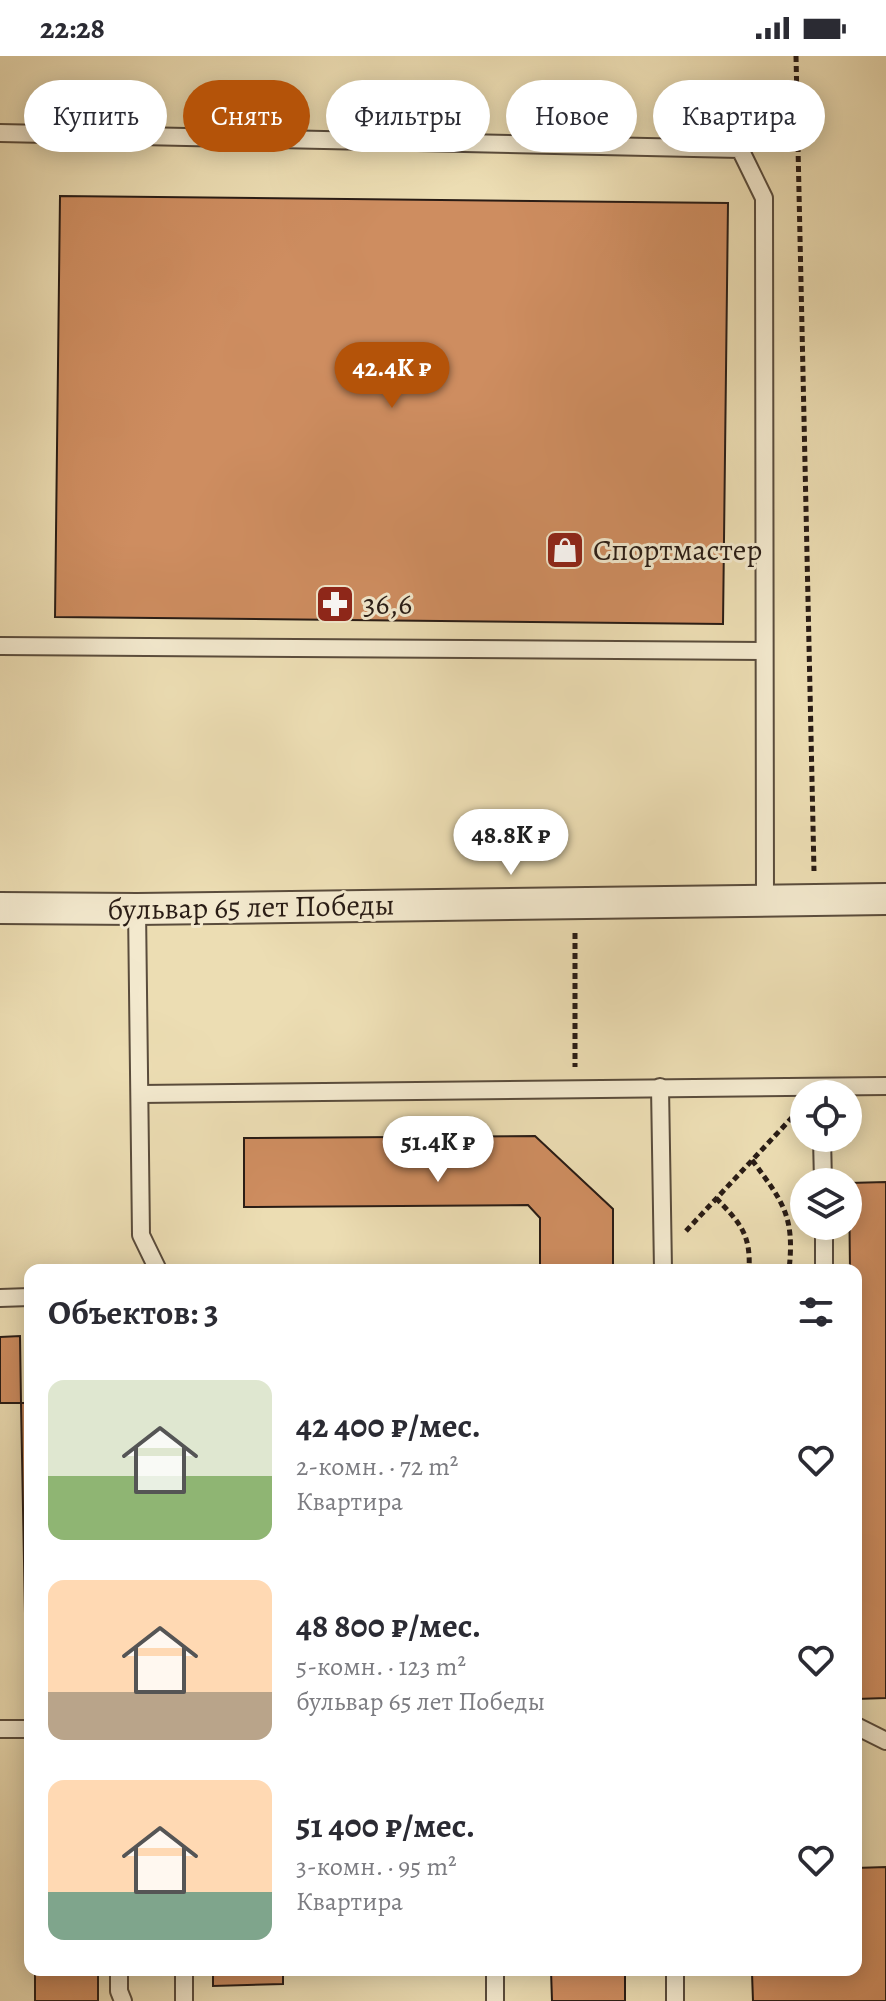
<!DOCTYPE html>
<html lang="ru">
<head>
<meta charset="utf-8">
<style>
	body { margin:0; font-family:Alegreya,serif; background:#f7f7f7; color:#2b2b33; height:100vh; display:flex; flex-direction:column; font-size:30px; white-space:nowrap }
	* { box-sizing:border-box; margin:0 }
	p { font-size:26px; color:#7c7c81 }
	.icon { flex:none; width:44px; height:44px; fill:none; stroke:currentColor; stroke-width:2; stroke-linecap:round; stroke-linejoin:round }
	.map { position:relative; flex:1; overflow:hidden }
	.drawer { position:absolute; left:24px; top:1208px; width:838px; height:712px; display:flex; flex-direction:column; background:#fff; border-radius:16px; box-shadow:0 4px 20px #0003 }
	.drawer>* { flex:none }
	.hud { position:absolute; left:24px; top:24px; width:838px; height:72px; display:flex; gap:16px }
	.buttons { position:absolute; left:790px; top:1024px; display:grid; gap:16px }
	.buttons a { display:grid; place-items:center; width:72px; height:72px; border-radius:50%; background:#fff; box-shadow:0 4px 20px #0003; font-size:40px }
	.price { position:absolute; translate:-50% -68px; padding:0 18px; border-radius:28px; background:#fff; color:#222; font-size:26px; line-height:52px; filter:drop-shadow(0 2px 4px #0008) }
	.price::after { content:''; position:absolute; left:50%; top:48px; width:24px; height:18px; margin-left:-12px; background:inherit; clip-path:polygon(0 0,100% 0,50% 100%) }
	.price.on { background:#b45309; color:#fff }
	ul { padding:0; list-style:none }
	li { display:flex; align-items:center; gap:24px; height:200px; padding:0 24px }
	li span { display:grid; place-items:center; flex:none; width:224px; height:160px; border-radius:16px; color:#555 }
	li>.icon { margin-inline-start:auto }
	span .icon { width:96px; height:96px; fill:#fffc; stroke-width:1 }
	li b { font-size:34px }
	h2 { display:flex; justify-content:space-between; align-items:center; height:96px; padding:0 24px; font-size:34px }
	.tag { padding:0 28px; border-radius:36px; background:#fff; box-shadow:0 4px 20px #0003; font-size:28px; line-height:72px }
	.tag.on { background:#b45309; color:#fff }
	.status { display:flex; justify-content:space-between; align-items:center; height:56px; padding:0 40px; background:#fff; direction:ltr }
	.status svg { height:22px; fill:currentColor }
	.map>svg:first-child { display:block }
</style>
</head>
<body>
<div class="status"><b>22:28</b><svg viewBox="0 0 49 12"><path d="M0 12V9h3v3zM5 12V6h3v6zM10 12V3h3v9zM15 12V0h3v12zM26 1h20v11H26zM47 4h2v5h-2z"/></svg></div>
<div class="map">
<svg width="886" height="1945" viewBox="0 0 886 1945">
	<rect width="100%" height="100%" fill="#ecddb3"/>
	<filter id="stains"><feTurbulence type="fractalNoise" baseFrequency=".0025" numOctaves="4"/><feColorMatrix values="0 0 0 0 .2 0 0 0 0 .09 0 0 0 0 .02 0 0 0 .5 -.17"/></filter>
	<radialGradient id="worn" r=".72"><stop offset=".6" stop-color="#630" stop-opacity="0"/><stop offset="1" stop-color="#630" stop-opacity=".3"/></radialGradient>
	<g fill="#ce8d60" stroke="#291c15" stroke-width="2">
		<path d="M 60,140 L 728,147 L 723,568 L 55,561 Z"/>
		<path d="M 535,1080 L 613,1153 L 613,1214 L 540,1214 L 540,1162 L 528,1149 L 244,1151 L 244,1082 Z"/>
		<path d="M 886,1126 L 886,1642 L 857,1643 L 856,1214 L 850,1214 L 849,1127 Z"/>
		<path d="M 20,1280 L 21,1347 L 0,1347 L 0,1281 Z"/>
		<path d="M 21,1347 L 30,1347 L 30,1610 L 26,1610 Z"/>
		<path d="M 886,1811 L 886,1945 L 753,1945 L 752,1917 L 742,1918 L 742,1914 L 856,1914 L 856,1812 Z"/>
		<rect x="35" y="1914" width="63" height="31"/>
		<path d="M 213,1914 L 283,1914 L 283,1928 L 213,1930 Z"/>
		<path d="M 551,1914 L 625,1914 L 625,1945 L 552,1945 Z"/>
	</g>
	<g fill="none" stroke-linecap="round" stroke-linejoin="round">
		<g stroke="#5a4c3c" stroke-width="20">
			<g id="service">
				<path d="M 0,77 L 740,93 L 764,142 L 765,844"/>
				<path d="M 0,590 L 764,595"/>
				<path d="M 137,853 L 141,1179 L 158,1214"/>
				<path d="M 660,1031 L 663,1214"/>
				<path d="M 140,1038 L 886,1030"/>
				<path d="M 822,1082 L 823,1126"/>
				<path d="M 824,1170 L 824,1214"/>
				<path d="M 0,1242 L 30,1241"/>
				<path d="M 856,1670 L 886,1685"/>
				<path d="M 0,1673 L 30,1673"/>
				<path d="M 119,1914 L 119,1935 L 123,1945"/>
				<path d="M 184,1914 L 184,1945"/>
				<path d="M 495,1914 L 495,1945"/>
				<path d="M 675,1914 L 675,1945"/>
			</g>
		</g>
		<g stroke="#5a4c3c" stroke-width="34">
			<path id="minor" d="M 0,852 L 137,853 L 886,843"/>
		</g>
		<g stroke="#291c15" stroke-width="5" stroke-dasharray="6 4" stroke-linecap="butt">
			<path d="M 796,0 L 814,815"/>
			<path d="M 575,877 L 575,1011"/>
			<path d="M 752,1104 C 783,1146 795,1160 789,1214"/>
			<path d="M 716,1142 C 740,1167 751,1178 749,1214"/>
			<path d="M 686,1175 L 799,1054"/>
		</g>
		<use href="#service" stroke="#f3e9ce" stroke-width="16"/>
		<use href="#minor" stroke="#f3e9ce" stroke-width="30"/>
	</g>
	<defs>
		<g id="shop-square" transform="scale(2)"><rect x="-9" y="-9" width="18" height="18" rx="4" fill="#8f2418" stroke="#f3e9ce"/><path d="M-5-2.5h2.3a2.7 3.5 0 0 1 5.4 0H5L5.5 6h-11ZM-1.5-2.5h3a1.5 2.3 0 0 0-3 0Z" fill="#fff"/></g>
		<g id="pharmacy-square" transform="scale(2)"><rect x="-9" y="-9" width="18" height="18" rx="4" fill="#8f2418" stroke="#f3e9ce"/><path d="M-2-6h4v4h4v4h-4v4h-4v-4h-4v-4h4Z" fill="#fff"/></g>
	</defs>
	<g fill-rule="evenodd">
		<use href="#shop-square" x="565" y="494"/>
		<use href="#pharmacy-square" x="335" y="548"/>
	</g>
	<g text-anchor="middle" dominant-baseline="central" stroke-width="6" stroke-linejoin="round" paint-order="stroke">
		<g font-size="30" fill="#291c15" stroke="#f3e9ce" text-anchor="start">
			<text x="593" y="494">Спортмастер</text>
			<text x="363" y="548">36,6</text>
		</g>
		<g font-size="30" fill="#291c15" stroke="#f3e9ce">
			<text transform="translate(251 851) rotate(-1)">бульвар 65 лет Победы</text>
		</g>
	</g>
	<rect width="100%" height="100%" filter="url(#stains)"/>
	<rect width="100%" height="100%" fill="url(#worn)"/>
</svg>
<div class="buttons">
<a><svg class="icon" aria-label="locate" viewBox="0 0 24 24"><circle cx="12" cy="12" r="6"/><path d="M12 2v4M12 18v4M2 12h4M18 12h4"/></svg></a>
<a><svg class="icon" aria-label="layers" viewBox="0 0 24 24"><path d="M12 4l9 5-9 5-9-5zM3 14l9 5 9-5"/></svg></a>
</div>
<b class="price on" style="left:392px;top:354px">42.4K ₽</b>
<b class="price" style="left:511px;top:821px">48.8K ₽</b>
<b class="price" style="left:438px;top:1128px">51.4K ₽</b>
<div class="hud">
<a class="tag">Купить</a>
<a class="tag on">Снять</a>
<a class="tag">Фильтры</a>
<a class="tag">Новое</a>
<a class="tag">Квартира</a>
</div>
<section class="drawer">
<h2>Объектов: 3<svg class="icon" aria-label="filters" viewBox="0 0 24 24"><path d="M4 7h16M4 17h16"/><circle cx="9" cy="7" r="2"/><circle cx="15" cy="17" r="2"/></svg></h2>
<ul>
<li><span style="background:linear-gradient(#dfe7d0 60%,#8fb573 0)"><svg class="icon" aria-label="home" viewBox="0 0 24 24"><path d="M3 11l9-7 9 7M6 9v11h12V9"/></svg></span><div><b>42 400 ₽/мес.</b><p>2-комн. · 72 m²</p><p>Квартира</p></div><svg class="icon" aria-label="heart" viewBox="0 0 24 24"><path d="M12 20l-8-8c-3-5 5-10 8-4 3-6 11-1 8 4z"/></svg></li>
<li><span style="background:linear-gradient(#ffd9b3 70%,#b9a48a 0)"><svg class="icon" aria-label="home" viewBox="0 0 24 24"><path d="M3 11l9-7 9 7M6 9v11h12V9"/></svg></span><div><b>48 800 ₽/мес.</b><p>5-комн. · 123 m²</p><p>бульвар 65 лет Победы</p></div><svg class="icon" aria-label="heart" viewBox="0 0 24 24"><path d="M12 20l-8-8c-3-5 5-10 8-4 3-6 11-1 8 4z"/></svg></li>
<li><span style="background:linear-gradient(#ffd9b3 70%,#7fa58c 0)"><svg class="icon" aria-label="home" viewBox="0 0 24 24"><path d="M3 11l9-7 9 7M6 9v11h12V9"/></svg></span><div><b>51 400 ₽/мес.</b><p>3-комн. · 95 m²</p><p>Квартира</p></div><svg class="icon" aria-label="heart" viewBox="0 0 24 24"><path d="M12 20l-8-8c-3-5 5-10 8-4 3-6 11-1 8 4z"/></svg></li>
</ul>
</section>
</div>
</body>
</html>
